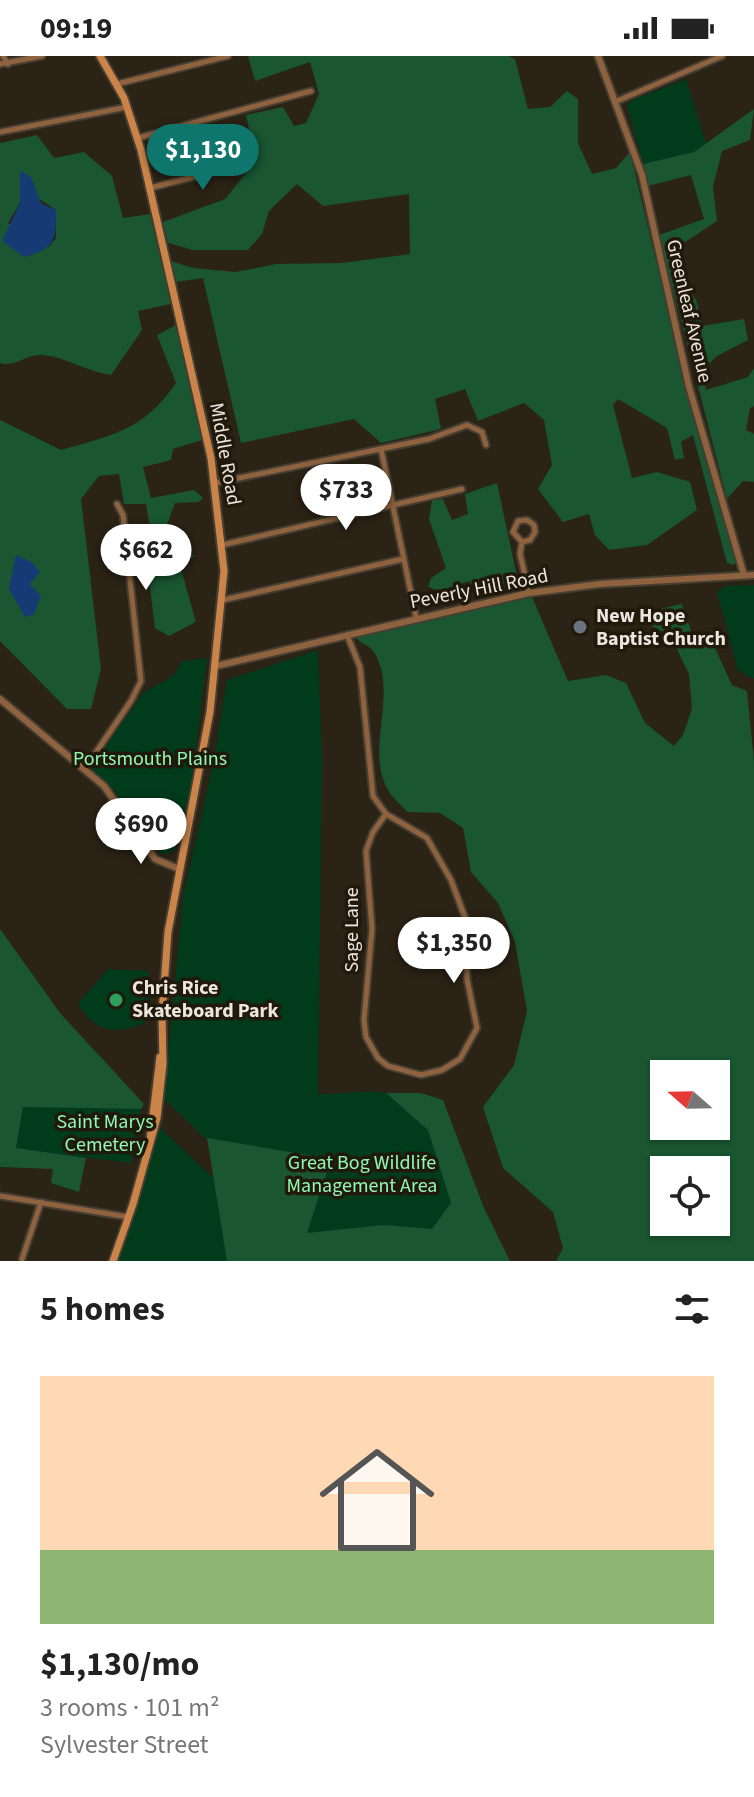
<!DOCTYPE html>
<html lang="en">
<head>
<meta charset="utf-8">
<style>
	body { margin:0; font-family:"Source Sans 3",sans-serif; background:#f6f6f6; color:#222; height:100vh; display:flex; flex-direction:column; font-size:30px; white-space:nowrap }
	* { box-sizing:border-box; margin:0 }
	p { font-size:26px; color:#767676 }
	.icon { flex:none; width:44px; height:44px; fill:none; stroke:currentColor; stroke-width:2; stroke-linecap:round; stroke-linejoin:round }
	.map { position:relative; height:1205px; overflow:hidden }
	.details { display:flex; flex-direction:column; background:#fff; flex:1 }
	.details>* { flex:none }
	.needle { width:52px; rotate:290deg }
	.tools { position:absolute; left:650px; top:1004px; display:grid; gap:16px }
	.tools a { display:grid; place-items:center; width:80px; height:80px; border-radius:0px; background:#fff; box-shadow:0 2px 6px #0004; font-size:40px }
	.price { position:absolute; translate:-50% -68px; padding:0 18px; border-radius:28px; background:#fff; color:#222; font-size:26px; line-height:52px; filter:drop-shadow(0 2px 4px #0008) }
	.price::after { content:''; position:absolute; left:50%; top:48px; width:24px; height:18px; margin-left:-12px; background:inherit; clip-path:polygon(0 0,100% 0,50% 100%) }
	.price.on { background:#0f766e; color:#fff }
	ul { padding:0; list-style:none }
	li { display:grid; align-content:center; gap:16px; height:424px; padding:0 40px }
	li span { display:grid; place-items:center; height:248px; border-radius:0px; color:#555 }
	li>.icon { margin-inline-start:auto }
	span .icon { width:144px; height:144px; fill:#fffc; stroke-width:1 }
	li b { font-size:34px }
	h2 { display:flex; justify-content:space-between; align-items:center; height:96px; padding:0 40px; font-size:34px }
	.status { display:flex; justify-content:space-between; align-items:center; height:56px; padding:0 40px; background:#fff; direction:ltr }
	.status svg { height:22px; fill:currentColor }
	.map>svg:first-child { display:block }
</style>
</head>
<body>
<div class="status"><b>09:19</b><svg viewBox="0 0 49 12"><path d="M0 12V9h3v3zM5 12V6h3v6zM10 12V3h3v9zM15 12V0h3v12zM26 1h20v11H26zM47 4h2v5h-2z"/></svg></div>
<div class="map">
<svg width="754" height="1205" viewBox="0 0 754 1205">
	<rect width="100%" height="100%" fill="#2b2315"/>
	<g fill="#003b1c">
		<path d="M 686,23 L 706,88 L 694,96 L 643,108 L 627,50 L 630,45 Z"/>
		<path d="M 754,529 L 754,622 L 752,622 L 738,614 L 717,536 L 726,530 Z"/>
		<path d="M 318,594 L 322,703 L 318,1038 C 357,1038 388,1027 421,1053 L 483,1205 L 334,1205 L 164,1043 L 183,841 L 213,708 L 227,624 Z"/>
		<path d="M 207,602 L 191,729 L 175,794 L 167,799 C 141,794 130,753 114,734 C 107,726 97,721 91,711 L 143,637 L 173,620 L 182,605 Z"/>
		<path d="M 108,913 L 148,915 L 150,952 L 143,968 C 113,979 94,975 78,948 Z"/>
		<path d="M 22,1050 L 141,1053 L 131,1107 L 16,1093 Z"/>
		<path d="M 155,1067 L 301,1205 L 110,1205 L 140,1126 Z"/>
	</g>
	<g fill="#195631" fill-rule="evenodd">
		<path d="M 248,0 L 509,0 L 515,3 L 528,53 L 550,51 L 567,35 L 578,43 L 578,87 L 592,118 L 616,112 L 630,96 L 693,360 L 737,504 L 734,509 L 727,507 L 693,379 L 681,386 L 684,402 L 675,404 L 667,372 L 618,343 L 613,349 L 632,422 L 657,416 L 690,426 L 697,454 L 647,489 L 609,494 L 595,479 L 589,458 L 563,466 L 538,433 L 552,409 L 544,364 L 524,347 L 478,365 L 465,333 L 435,343 L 441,373 L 381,387 L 354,363 L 241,387 L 203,222 L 176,226 L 171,205 L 193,212 L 236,216 L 276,208 L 342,207 L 410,198 L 409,138 L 323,150 L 297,128 L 269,155 L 262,178 L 248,194 L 193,194 L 168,187 L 163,166 L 225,143 L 256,105 L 246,59 L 283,51 L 294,70 L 306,67 L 319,38 L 310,6 L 255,25 Z"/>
		<path d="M 754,53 L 750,84 L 722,95 L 713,131 L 717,165 L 670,196 L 697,246 L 702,270 L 744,263 L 748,284 L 717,300 L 702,314 L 706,334 L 748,321 L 754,312 L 754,350 L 750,352 L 746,374 L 754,378 L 754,426 L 743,425 L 727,443 L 659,179 L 704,163 L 691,119 L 648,130 L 643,108 L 694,96 Z"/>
		<path d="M 37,79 L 54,102 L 84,96 L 112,120 L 123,162 L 150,158 L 171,248 L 138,255 L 142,274 L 111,319 C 88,316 66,301 43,299 C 28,297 15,312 0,307 L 0,87 ZM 38,142 L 56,154 L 56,182 L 49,191 L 8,167 L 20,147 Z"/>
		<path d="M 176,269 L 202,384 L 173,393 L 171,404 L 143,411 L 151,442 L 194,434 L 203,442 L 199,446 L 175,447 L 163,480 L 173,497 L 182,489 L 194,501 L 179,506 L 196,566 L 169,580 L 155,572 L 150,531 L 156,508 L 146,448 L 124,448 L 119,418 L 99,420 L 81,443 L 101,613 L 91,653 L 67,653 L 0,585 L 0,364 L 61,394 C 113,379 144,374 176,327 L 157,279 Z"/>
		<path d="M 497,427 L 518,525 L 515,534 L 476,539 L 469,525 L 440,535 L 428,531 L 431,522 L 446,512 L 429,463 L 432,444 L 443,443 L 452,464 L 468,458 L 465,438 Z"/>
		<path d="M 532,541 L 568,625 L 606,619 L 626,627 L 645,667 L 674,690 L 683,679 L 692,653 L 689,618 L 670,579 L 648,568 L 647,556 L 682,548 L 694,584 L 714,590 L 732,629 L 747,635 L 754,705 L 754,1205 L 556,1205 L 563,1192 L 553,1156 L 503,1112 L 483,1051 L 514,1009 L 527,955 L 515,886 L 498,847 L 471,816 L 463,772 L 440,757 L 407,756 C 401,749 391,741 387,732 C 365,692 399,637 374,596 C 369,589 360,587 355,581 ZM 664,1018 L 716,1018 L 716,1070 L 664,1070 ZM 664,1114 L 716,1114 L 716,1166 L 664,1166 Z"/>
		<path d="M 0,873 L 60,957 L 144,1048 L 141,1053 L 23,1051 L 16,1092 L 86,1102 L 79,1136 L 51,1127 L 53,1113 L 0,1111 Z"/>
		<path d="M 386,1037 L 421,1037 L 443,1044 L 484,1152 L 510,1205 L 227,1205 L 207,1082 L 331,1103 L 307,1177 L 383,1169 L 432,1173 L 451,1147 L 428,1074 Z"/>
	</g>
	<g fill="#163a74">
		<path d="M 20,115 L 31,121 L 41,147 L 56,154 C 56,185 56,192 24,201 L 2,185 L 20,147 Z"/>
		<path d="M 16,499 L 33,507 L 40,516 L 30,528 L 41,540 L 34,558 L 25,561 L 9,533 Z"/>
	</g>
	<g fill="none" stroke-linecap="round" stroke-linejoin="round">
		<g stroke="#463e31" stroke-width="9">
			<g id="minor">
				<path d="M 3,0 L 8,8"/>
				<path d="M 0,8 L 42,0"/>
				<path d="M 117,28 L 228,0"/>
				<path d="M 617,45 L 722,0"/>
				<path d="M 0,76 L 127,51"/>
				<path d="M 138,82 L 311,35"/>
				<path d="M 150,132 L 249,107"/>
				<path d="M 381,393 L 416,561"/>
				<path d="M 215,427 L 429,383 L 467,369 L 482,376 L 486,389"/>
				<path d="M 522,486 L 530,484 L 535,476 L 534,469 L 527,464 L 518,465 L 513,476 L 522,486 L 520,498 L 529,537"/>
				<path d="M 222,489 L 462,433"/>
				<path d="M 223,544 L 403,503"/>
				<path d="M 347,579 L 360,611 L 373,740 L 386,758 L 427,782 L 451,824 L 466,864 L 467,923 L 477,972 L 460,1003 L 442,1014 L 421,1019 L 388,1010 L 378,1002 L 366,981 L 364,964 L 372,873 L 366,795 L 373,776 L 386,758"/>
				<path d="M 84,714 L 131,645 L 141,625 L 123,459 L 117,448"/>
				<path d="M 0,1140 L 128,1161"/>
				<path d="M 22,1203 L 41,1146"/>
			</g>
		</g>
		<g stroke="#463e31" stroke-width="10">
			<g id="tertiary">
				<path d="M 598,0 L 642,119 L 689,331 L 744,519"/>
				<path d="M 216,610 L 529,537 L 600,528 L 754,519"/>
				<path d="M 0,643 L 104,730 L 155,803 L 179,813"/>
			</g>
		</g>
		<g stroke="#463e31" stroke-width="11">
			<g id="secondary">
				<path d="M 100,0 L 124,42 L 141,94 L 211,402 L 224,515 L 210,656 L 168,876 L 162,958 L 163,1008 L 157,1062 L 133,1148 L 113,1205"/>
				<path d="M 150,1084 L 160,1001"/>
			</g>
		</g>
		<use href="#minor" stroke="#8e623f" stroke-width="5"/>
		<use href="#tertiary" stroke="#8e623f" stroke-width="6"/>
		<use href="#secondary" stroke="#ca8449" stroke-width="7"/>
	</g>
	<circle fill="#6b7280" stroke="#21190c" stroke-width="3" cx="580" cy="571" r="8"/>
	<circle fill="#2e9e5b" stroke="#21190c" stroke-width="3" cx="116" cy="944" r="8"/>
	<g text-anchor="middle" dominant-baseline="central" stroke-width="7" stroke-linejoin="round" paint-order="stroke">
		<g font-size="20" fill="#ece6dd" stroke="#21190c">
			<text transform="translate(689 255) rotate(77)">Greenleaf Avenue</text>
			<text transform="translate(225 398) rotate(80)">Middle Road</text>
			<text transform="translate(479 533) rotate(-11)">Peverly Hill Road</text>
			<text transform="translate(352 874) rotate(-90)">Sage Lane</text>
		</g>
		<g font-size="20" font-weight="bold" fill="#ece6dd" stroke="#21190c" text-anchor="start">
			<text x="596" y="560">New Hope<tspan x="596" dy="23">Baptist Church</tspan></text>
			<text x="132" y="932">Chris Rice<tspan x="132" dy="23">Skateboard Park</tspan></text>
		</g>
		<g font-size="20" fill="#90f9b3" stroke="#21190c">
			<text x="150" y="703">Portsmouth Plains</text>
			<text x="105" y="1066">Saint Marys<tspan x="105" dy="23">Cemetery</tspan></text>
			<text x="362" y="1107">Great Bog Wildlife<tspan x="362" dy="23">Management Area</tspan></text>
		</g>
	</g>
</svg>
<div class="tools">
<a><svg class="needle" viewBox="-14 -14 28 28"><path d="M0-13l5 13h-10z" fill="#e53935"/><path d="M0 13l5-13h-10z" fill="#767676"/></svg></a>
<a><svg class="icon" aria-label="locate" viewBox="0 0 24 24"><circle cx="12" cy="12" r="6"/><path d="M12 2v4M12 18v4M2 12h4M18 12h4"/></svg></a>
</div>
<b class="price on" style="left:203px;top:136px">$1,130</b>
<b class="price" style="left:346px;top:476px">$733</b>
<b class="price" style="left:146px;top:536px">$662</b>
<b class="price" style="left:141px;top:810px">$690</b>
<b class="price" style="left:454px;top:929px">$1,350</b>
</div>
<section class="details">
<h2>5 homes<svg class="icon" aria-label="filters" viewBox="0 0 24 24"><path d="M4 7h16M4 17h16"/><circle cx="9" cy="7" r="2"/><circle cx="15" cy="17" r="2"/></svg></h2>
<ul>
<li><span style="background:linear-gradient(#ffd9b3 70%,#8fb573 0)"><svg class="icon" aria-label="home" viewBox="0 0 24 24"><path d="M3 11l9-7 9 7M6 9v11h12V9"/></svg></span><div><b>$1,130/mo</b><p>3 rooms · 101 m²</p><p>Sylvester Street</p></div></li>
</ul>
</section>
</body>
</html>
